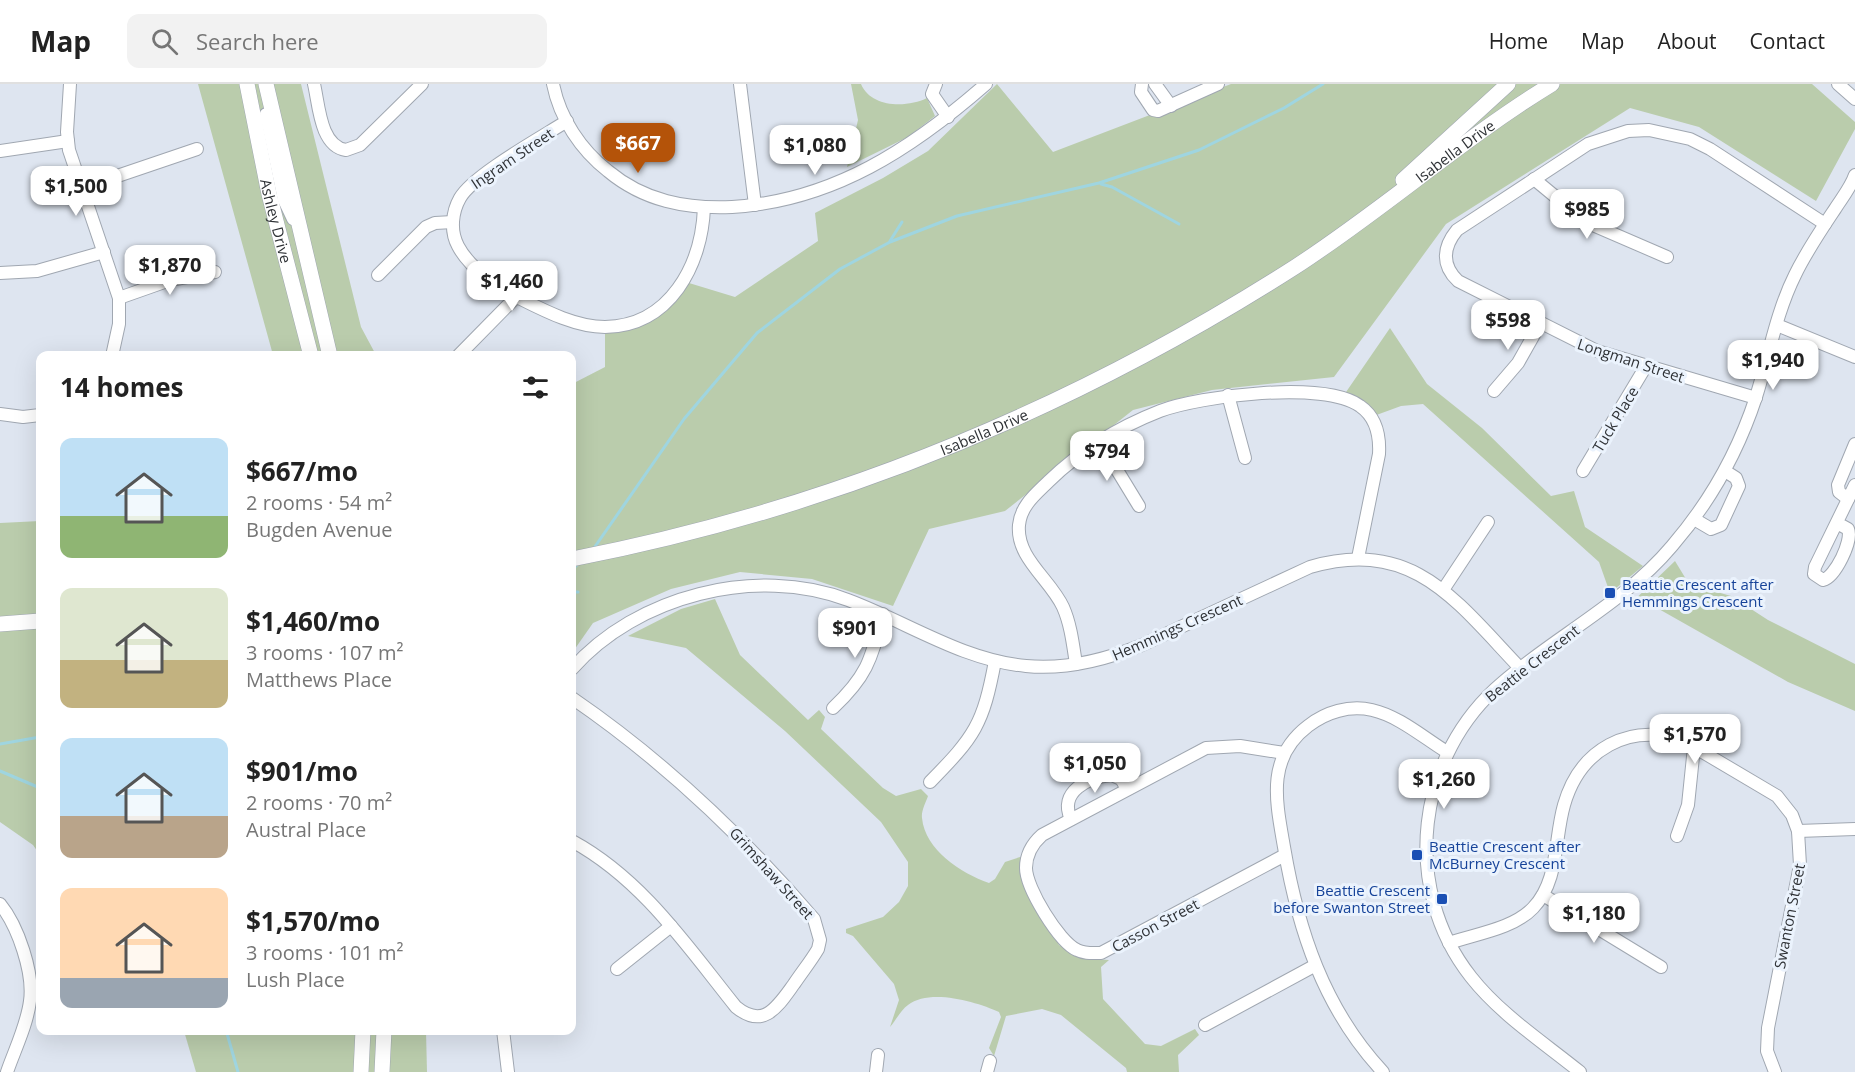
<!DOCTYPE html>
<html lang="en">
<head>
<meta charset="utf-8">
<style>
	body { margin:0; font-family:"Open Sans",sans-serif; background:#f2f2f2; color:#222; height:100vh; display:flex; flex-direction:column; font-size:22px; white-space:nowrap }
	* { box-sizing:border-box; margin:0 }
	p { font-size:20px; color:#767676 }
	.icon { flex:none; width:33px; height:33px; fill:none; stroke:currentColor; stroke-width:2; stroke-linecap:round; stroke-linejoin:round }
	.map { position:relative; flex:1; overflow:hidden }
	.sheet { position:absolute; left:36px; top:267px; width:540px; height:684px; display:flex; flex-direction:column; background:#fff; border-radius:12px; box-shadow:0 6px 24px #0002 }
	.sheet>* { flex:none }
	.price { position:absolute; translate:-50% -51px; padding:0 14px; border-radius:12px; background:#fff; color:#222; font-size:20px; line-height:39px; filter:drop-shadow(0 2px 3px #0008) }
	.price::after { content:''; position:absolute; left:50%; top:36px; width:18px; height:14px; margin-left:-9px; background:inherit; clip-path:polygon(0 0,100% 0,50% 100%) }
	.price.current { background:#b45309; color:#fff }
	ul { padding:0; list-style:none }
	li { display:flex; align-items:center; gap:18px; height:150px; padding:0 24px }
	li span { display:grid; place-items:center; flex:none; width:168px; height:120px; border-radius:12px; color:#555 }
	li>.icon { margin-inline-start:auto }
	span .icon { width:72px; height:72px; fill:#fffc; stroke-width:1 }
	li b { font-size:26px }
	h2 { display:flex; justify-content:space-between; align-items:center; height:72px; padding:0 24px; font-size:26px }
	header { display:flex; align-items:center; gap:36px; box-sizing:border-box; height:84px; padding:0 30px; background:#fff; border-bottom:2px solid #e0e0e0 }
	header strong { font-size:28px }
	nav { display:flex; gap:33px; margin-inline-start:auto; font-size:21px }
	.search { width:420px; height:54px; background:#f2f2f2; display:flex; align-items:center; gap:15px; box-sizing:border-box; padding:0 21px; border-radius:12px; color:#767676; font-size:22px }
	.map>svg:first-child { display:block }
</style>
</head>
<body>
<header>
<strong>Map</strong>
<div class="search"><svg class="icon" aria-label="search" viewBox="0 0 24 24"><circle cx="10" cy="10" r="6"/><path d="M15 15l6 6"/></svg>Search here</div>
<nav><a>Home</a><a>Map</a><a>About</a><a>Contact</a></nav>
</header>
<div class="map">
<svg width="1855" height="988" viewBox="0 0 1855 988">
	<rect width="100%" height="100%" fill="#dee5f0"/>
	<g fill="#baccac">
		<path d="M 198,0 L 301,0 L 361,243 L 376,271 L 273,271 Z"/>
		<path d="M 851,0 L 861,0 C 871,24 907,24 927,14 L 935,32 L 908,53 L 847,83 L 858,36 Z"/>
		<path d="M 997,0 L 1053,68 L 1231,0 L 1812,0 L 1855,38 L 1855,45 L 1816,117 L 1699,43 L 1630,24 L 1446,140 L 1334,293 L 1212,306 L 1133,326 L 1005,427 L 929,445 L 893,522 L 812,495 L 740,488 L 671,505 L 593,539 L 572,569 L 572,300 L 605,283 L 605,245 L 670,220 L 689,199 L 735,213 L 818,157 L 815,129 L 883,94 L 928,67 Z"/>
		<path d="M 1390,244 L 1427,300 L 1482,344 L 1551,412 L 1574,407 L 1585,443 L 1643,482 L 1610,509 L 1599,478 L 1423,320 L 1401,322 L 1371,333 L 1344,311 Z"/>
		<path d="M 40,437 L 40,771 L 33,761 L 0,738 L 0,439 Z"/>
		<path d="M 1675,477 L 1689,500 L 1731,512 L 1768,536 L 1855,580 L 1855,627 L 1788,598 L 1657,524 L 1627,523 Z"/>
		<path d="M 715,515 L 740,571 L 808,636 L 819,626 L 825,633 L 821,645 L 883,704 L 896,712 L 921,705 L 928,712 C 926,718 921,727 922,734 C 925,766 961,789 989,799 L 995,795 L 1005,778 L 1020,773 L 1022,774 L 1059,861 L 1082,874 L 1109,876 L 1101,883 L 1103,915 L 1145,960 L 1161,962 L 1195,945 L 1199,951 L 1178,971 L 1179,988 L 1127,988 L 1126,984 L 1061,931 L 1042,925 L 1006,932 L 994,972 L 989,964 L 1001,933 L 999,928 C 977,918 930,904 908,921 C 901,926 896,936 890,943 L 899,916 L 894,900 L 853,852 L 846,849 L 846,845 L 883,833 L 899,818 L 908,802 L 908,778 L 881,738 L 785,647 L 686,564 L 628,552 L 681,525 Z"/>
		<path d="M 184,947 L 426,947 L 427,988 L 196,988 Z"/>
	</g>
	<g fill="none" stroke-linecap="round" stroke-linejoin="round">
		<g stroke="#9fd5e0" stroke-width="3">
			<path d="M 1101,100 L 1112,103 L 1179,140"/>
			<path d="M 890,157 L 902,138"/>
			<path d="M 594,464 L 684,335 L 757,249 L 840,185 L 890,158 L 957,132 L 1099,99 L 1199,66 L 1284,24 L 1323,0"/>
			<path d="M 572,486 L 577,481"/>
			<path d="M 572,508 L 578,508"/>
			<path d="M 0,660 L 40,653"/>
			<path d="M 0,687 L 40,704"/>
			<path d="M 226,946 L 238,988"/>
		</g>
		<g stroke="#a0a7b1" stroke-width="14">
			<g id="minor">
				<path d="M 70,0 L 67,48 L 69,66 L 119,214 L 119,240 L 112,272"/>
				<path d="M 314,0 C 319,21 320,62 346,66 L 360,61 L 422,0"/>
				<path d="M 553,0 C 560,35 581,66 608,87 C 644,117 686,125 732,123 C 833,117 913,64 986,0"/>
				<path d="M 740,0 L 755,121"/>
				<path d="M 936,0 L 932,10 L 948,33"/>
				<path d="M 1142,0 L 1141,8 L 1153,26 L 1158,27 L 1218,0"/>
				<path d="M 1155,0 L 1171,22"/>
				<path d="M 1838,0 L 1855,15"/>
				<path d="M 266,30 L 284,116 L 293,135"/>
				<path d="M 567,37 C 542,53 473,91 460,114 C 452,128 450,147 458,162 C 470,185 500,205 523,216 C 547,228 577,243 605,243 C 670,242 702,181 704,123"/>
				<path d="M 0,67 L 68,57"/>
				<path d="M 1534,95 L 1586,138 L 1667,173"/>
				<path d="M 82,104 L 197,65"/>
				<path d="M 0,189 L 37,187 L 104,168"/>
				<path d="M 378,191 L 426,143 L 435,139 L 453,138"/>
				<path d="M 119,214 L 170,196 L 215,188"/>
				<path d="M 1777,241 L 1855,273"/>
				<path d="M 458,272 L 516,213"/>
				<path d="M 1494,307 L 1518,279 L 1540,240"/>
				<path d="M 1228,311 L 1245,374"/>
				<path d="M 1756,314 L 1597,267 L 1458,197 C 1441,181 1443,163 1457,146 L 1588,60 L 1628,47 L 1649,46 L 1690,55 L 1710,65 L 1825,140"/>
				<path d="M 0,330 L 23,333 L 40,331"/>
				<path d="M 1100,358 L 1139,422"/>
				<path d="M 1583,387 L 1646,282"/>
				<path d="M 1848,415 L 1839,408 L 1838,401 L 1855,360"/>
				<path d="M 1694,435 L 1711,445 L 1721,441 L 1739,402 L 1736,394 L 1725,387"/>
				<path d="M 1837,439 L 1848,445 C 1853,457 1835,493 1823,496 L 1814,490 L 1815,483 L 1855,401"/>
				<path d="M 1443,506 L 1488,438"/>
				<path d="M 1076,580 C 1073,561 1071,541 1063,523 C 1050,495 1016,474 1019,441 C 1021,421 1036,410 1049,397 C 1080,367 1119,343 1160,327 C 1200,312 1324,296 1360,322 C 1376,333 1380,352 1379,370 L 1358,474"/>
				<path d="M 572,585 C 636,512 756,481 848,516 C 907,538 962,576 1026,582 C 1066,586 1105,576 1142,561 L 1310,483 C 1413,453 1456,517 1520,584"/>
				<path d="M 572,614 C 664,677 741,750 814,835 L 820,856 L 818,865 C 811,877 802,888 794,900 C 778,922 764,946 736,923 C 687,862 642,795 572,757"/>
				<path d="M 833,624 C 868,591 871,575 883,530"/>
				<path d="M 1284,669 L 1240,662 L 1206,664 L 1042,751 C 1032,760 1026,770 1026,784 C 1026,804 1059,858 1077,866 C 1085,870 1092,869 1101,869 L 1285,771"/>
				<path d="M 930,698 C 975,652 983,641 995,577"/>
				<path d="M 1071,735 C 1058,708 1088,693 1112,691 L 1121,695 L 1127,705"/>
				<path d="M 1798,747 L 1855,745"/>
				<path d="M 1677,752 L 1688,721 L 1694,663"/>
				<path d="M 1543,811 L 1661,883"/>
				<path d="M 0,820 C 18,842 34,889 30,917 C 27,941 15,965 7,988"/>
				<path d="M 1449,859 C 1475,850 1513,845 1533,824 C 1559,797 1554,756 1564,721 C 1580,665 1629,638 1684,657 L 1777,712 L 1792,731 L 1798,747 L 1800,781 L 1768,944 L 1767,967 L 1775,988"/>
				<path d="M 617,885 L 671,842"/>
				<path d="M 1205,941 L 1314,882"/>
				<path d="M 503,946 L 508,988"/>
				<path d="M 876,988 L 878,971"/>
				<path d="M 987,988 L 990,977"/>
				<path d="M 1383,988 C 1324,925 1298,846 1284,763 C 1276,717 1266,674 1308,642 C 1326,628 1349,621 1372,626 C 1399,632 1424,654 1447,668"/>
				<path d="M 1580,988 C 1543,958 1500,930 1471,893 C 1400,803 1416,671 1503,598 C 1558,551 1625,518 1672,462 C 1710,418 1738,368 1756,313 C 1769,272 1776,229 1795,191 C 1806,168 1821,146 1835,125 C 1842,114 1851,103 1855,91"/>
			</g>
		</g>
		<g stroke="#a0a7b1" stroke-width="16">
			<g id="major">
				<path id="s1" d="M 247,0 L 269,110 L 311,272"/>
				<path d="M 266,0 L 330,272"/>
				<path d="M 1403,96 L 1508,0"/>
				<path id="s2" d="M 572,475 C 831,425 1073,325 1295,183 C 1383,126 1462,55 1552,0"/>
				<path d="M 0,540 L 40,537"/>
				<path d="M 361,988 L 363,946"/>
				<path d="M 382,988 L 384,946"/>
			</g>
		</g>
		<use href="#minor" stroke="#fff" stroke-width="12"/>
		<use href="#major" stroke="#fff" stroke-width="15"/>
	</g>
	<g fill="#1a4fb4" stroke="#ebf3fd" stroke-width="2">
		<rect x="1604" y="503" width="12" height="12" rx="3"/>
		<rect x="1411" y="765" width="12" height="12" rx="3"/>
		<rect x="1436" y="809" width="12" height="12" rx="3"/>
	</g>
	<g text-anchor="middle" dominant-baseline="central" stroke-width="6" stroke-linejoin="round" paint-order="stroke">
		<g font-size="15" fill="#2f3236" stroke="#ebf3fd">
			<text stroke="none"><textPath href="#s2" startOffset="982">Isabella Drive</textPath></text>
			<text transform="translate(512 74) rotate(-34)">Ingram Street</text>
			<text stroke="none"><textPath href="#s1" startOffset="140">Ashley Drive</textPath></text>
			<text transform="translate(1631 276) rotate(18)">Longman Street</text>
			<text transform="translate(1615 335) rotate(-59)">Tuck Place</text>
			<text stroke="none"><textPath href="#s2" startOffset="432">Isabella Drive</textPath></text>
			<text transform="translate(1177 543) rotate(-24)">Hemmings Crescent</text>
			<text transform="translate(1532 579) rotate(-38)">Beattie Crescent</text>
			<text transform="translate(772 789) rotate(48)">Grimshaw Street</text>
			<text transform="translate(1789 832) rotate(-79)">Swanton Street</text>
			<text transform="translate(1155 841) rotate(-28)">Casson Street</text>
		</g>
		<g font-size="15" fill="#164399" stroke="#ebf3fd" text-anchor="start">
			<text x="1622" y="500">Beattie Crescent after<tspan x="1622" dy="17">Hemmings Crescent</tspan></text>
			<text x="1429" y="762">Beattie Crescent after<tspan x="1429" dy="17">McBurney Crescent</tspan></text>
			<text x="1430" y="806" text-anchor="end">Beattie Crescent<tspan x="1430" dy="17">before Swanton Street</tspan></text>
		</g>
	</g>
</svg>
<b class="price current" style="left:638px;top:90px">$667</b>
<b class="price" style="left:815px;top:92px">$1,080</b>
<b class="price" style="left:76px;top:133px">$1,500</b>
<b class="price" style="left:1587px;top:156px">$985</b>
<b class="price" style="left:170px;top:212px">$1,870</b>
<b class="price" style="left:512px;top:228px">$1,460</b>
<b class="price" style="left:1508px;top:267px">$598</b>
<b class="price" style="left:1773px;top:307px">$1,940</b>
<b class="price" style="left:1107px;top:398px">$794</b>
<b class="price" style="left:855px;top:575px">$901</b>
<b class="price" style="left:1695px;top:681px">$1,570</b>
<b class="price" style="left:1095px;top:710px">$1,050</b>
<b class="price" style="left:1444px;top:726px">$1,260</b>
<b class="price" style="left:1594px;top:860px">$1,180</b>
<section class="sheet">
<h2>14 homes<svg class="icon" aria-label="filters" viewBox="0 0 24 24"><path d="M4 7h16M4 17h16"/><circle cx="9" cy="7" r="2"/><circle cx="15" cy="17" r="2"/></svg></h2>
<ul>
<li><span style="background:linear-gradient(#bfe0f5 65%,#8fb573 0)"><svg class="icon" aria-label="home" viewBox="0 0 24 24"><path d="M3 11l9-7 9 7M6 9v11h12V9"/></svg></span><div><b>$667/mo</b><p>2 rooms · 54 m²</p><p>Bugden Avenue</p></div></li>
<li><span style="background:linear-gradient(#dfe7d0 60%,#c2b280 0)"><svg class="icon" aria-label="home" viewBox="0 0 24 24"><path d="M3 11l9-7 9 7M6 9v11h12V9"/></svg></span><div><b>$1,460/mo</b><p>3 rooms · 107 m²</p><p>Matthews Place</p></div></li>
<li><span style="background:linear-gradient(#bfe0f5 65%,#b9a48a 0)"><svg class="icon" aria-label="home" viewBox="0 0 24 24"><path d="M3 11l9-7 9 7M6 9v11h12V9"/></svg></span><div><b>$901/mo</b><p>2 rooms · 70 m²</p><p>Austral Place</p></div></li>
<li><span style="background:linear-gradient(#ffd9b3 75%,#9aa5b1 0)"><svg class="icon" aria-label="home" viewBox="0 0 24 24"><path d="M3 11l9-7 9 7M6 9v11h12V9"/></svg></span><div><b>$1,570/mo</b><p>3 rooms · 101 m²</p><p>Lush Place</p></div></li>
</ul>
</section>
</div>
</body>
</html>
